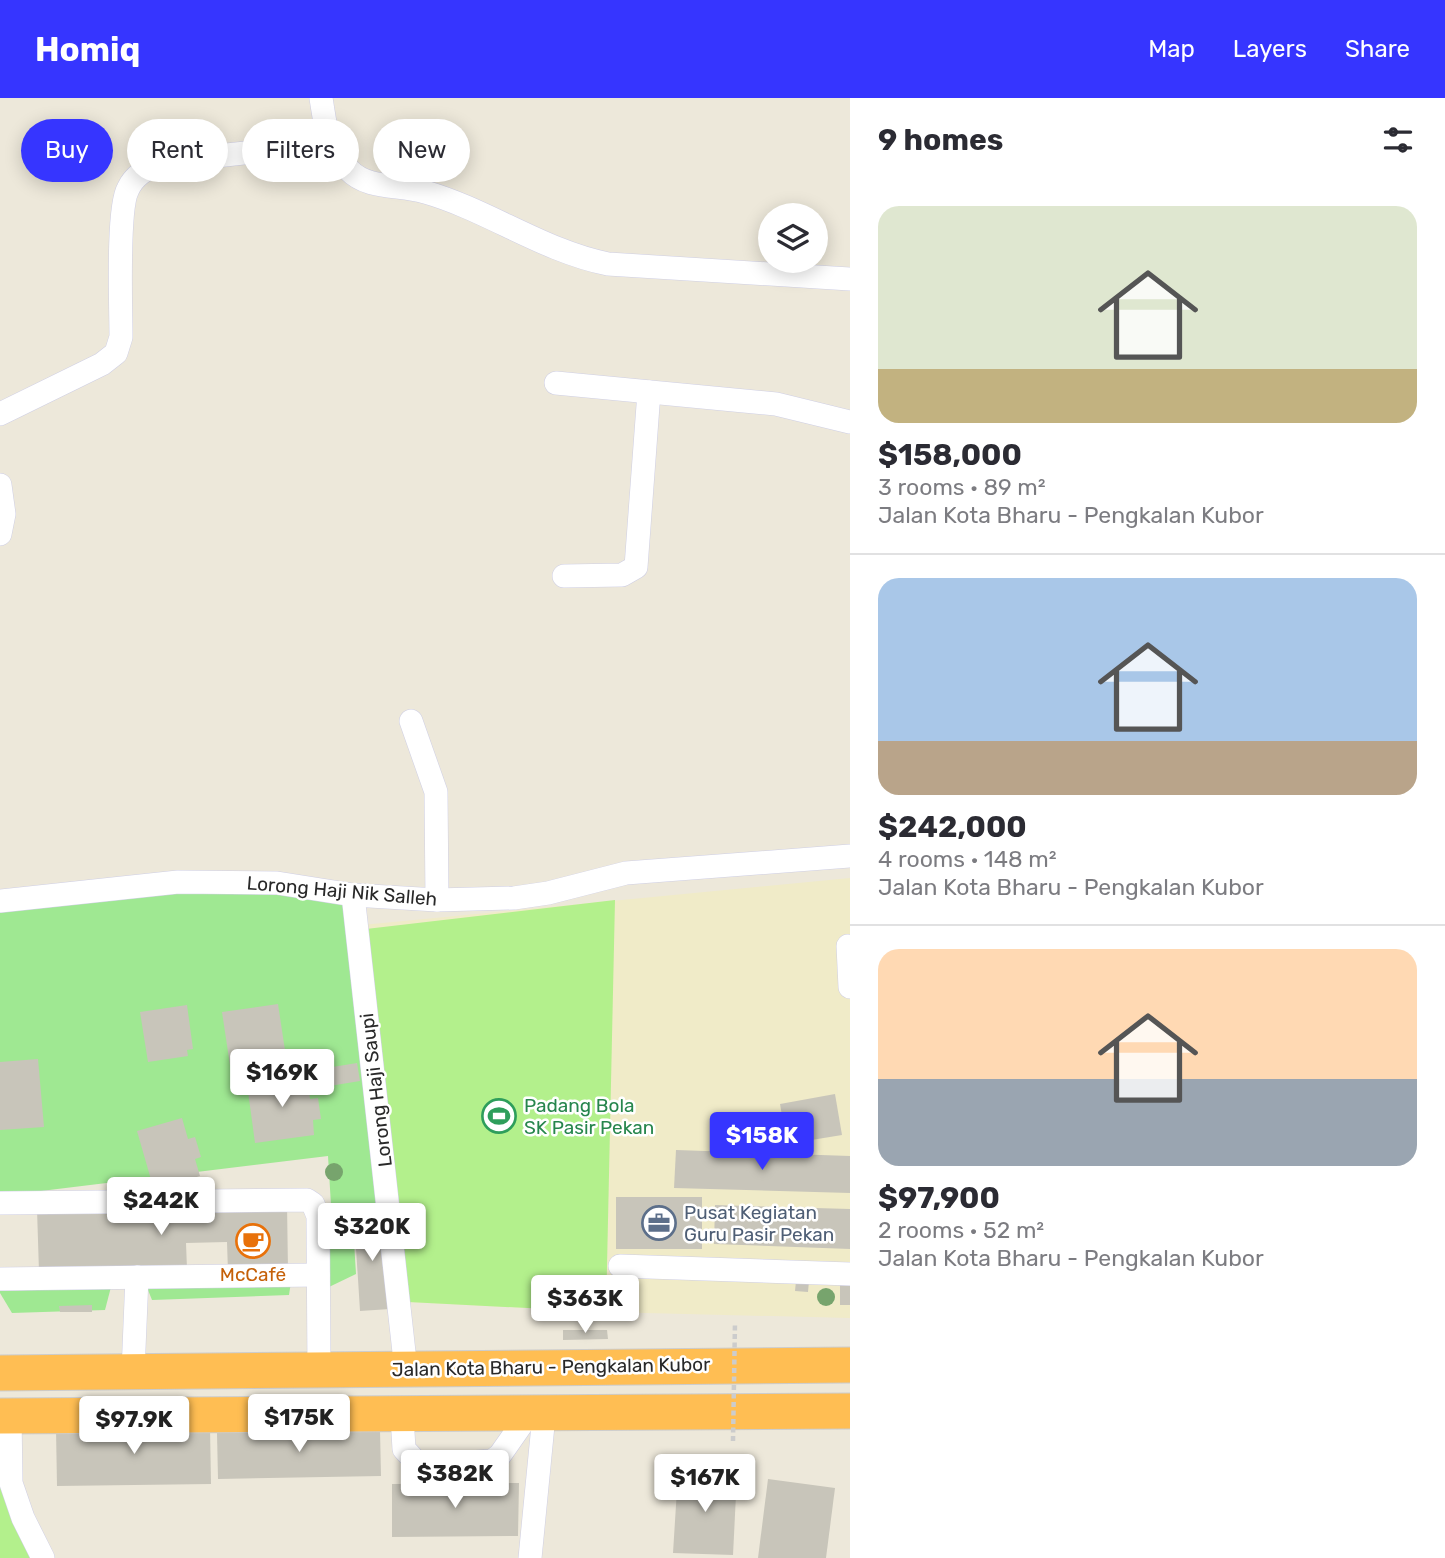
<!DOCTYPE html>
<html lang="en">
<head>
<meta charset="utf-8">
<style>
	body { margin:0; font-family:Rubik,sans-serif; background:#f7f7f7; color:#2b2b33; height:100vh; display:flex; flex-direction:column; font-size:26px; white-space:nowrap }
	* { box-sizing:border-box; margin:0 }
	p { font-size:23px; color:#7c7c81 }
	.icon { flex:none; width:38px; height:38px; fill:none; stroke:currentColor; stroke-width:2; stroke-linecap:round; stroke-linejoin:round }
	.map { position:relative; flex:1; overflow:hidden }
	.panel { display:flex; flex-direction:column; background:#fff; width:595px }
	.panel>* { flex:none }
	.guide { position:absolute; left:21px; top:21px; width:665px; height:63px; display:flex; gap:14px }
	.controls { position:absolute; left:758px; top:105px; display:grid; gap:14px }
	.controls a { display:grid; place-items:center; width:70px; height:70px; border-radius:50%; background:#fff; box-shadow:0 4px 18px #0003; font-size:35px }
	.price { position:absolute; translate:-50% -60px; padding:0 16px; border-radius:7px; background:#fff; color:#222; font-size:23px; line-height:46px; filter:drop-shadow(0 2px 4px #0008) }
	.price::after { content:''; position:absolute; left:50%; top:42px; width:21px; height:16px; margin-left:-10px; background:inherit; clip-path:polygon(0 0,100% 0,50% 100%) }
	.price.current { background:#3635ff; color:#fff }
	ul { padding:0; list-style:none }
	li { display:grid; align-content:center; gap:14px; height:371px; padding:0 28px }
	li+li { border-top:2px solid #e1e1e2 }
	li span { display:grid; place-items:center; height:217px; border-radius:21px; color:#555 }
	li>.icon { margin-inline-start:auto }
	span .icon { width:126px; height:126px; fill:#fffc; stroke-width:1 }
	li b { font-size:30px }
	h2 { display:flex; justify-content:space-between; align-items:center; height:84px; padding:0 28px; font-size:30px }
	.chip { padding:0 24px; border-radius:32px; background:#fff; box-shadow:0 4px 18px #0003; font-size:24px; line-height:63px }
	.chip.current { background:#3635ff; color:#fff }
	header { display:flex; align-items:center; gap:42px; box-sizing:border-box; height:98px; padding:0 35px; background:#3635ff; color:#fff }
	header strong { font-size:33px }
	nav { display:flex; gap:38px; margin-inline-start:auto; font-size:24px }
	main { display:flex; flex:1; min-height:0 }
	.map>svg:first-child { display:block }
</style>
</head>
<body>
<header>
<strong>Homiq</strong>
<nav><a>Map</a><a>Layers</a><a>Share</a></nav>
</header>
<main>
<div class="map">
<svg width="850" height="1460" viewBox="0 0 850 1460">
	<rect width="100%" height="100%" fill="#ede8da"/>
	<path fill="#f0ebc8" d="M 850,780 L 850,1220 L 606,1214 L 408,1204 L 362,827 Z"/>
	<g fill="#9fe892">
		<path d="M 178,784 L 353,797 L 390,1115 L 354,1118 L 352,1105 L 331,1107 L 328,1058 L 0,1098 L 0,803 Z"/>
		<path d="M 354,1144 L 356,1176 L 329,1189 L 328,1146 Z"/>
		<path d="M 291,1184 L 289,1197 L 152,1202 L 146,1187 Z"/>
		<path d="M 111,1189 L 105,1212 L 12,1215 L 0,1195 L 0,1193 Z"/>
	</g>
	<g fill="#b3f08c">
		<path d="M 615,802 L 606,1214 L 408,1204 L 366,831 Z"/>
		<path d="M 0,1373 L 33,1460 L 0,1460 Z"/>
	</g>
	<g fill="#c8c5ba">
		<path d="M 278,906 L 286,959 L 230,967 L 222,914 Z"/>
		<path d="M 187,907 L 193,951 L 187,952 L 188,958 L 148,964 L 140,914 Z"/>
		<path d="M 38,961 L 44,1029 L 0,1032 L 0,964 Z"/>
		<path d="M 357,965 L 360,983 L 311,991 L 308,973 Z"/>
		<path d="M 307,978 L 310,1001 L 318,1000 L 321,1021 L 313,1022 L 314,1037 L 255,1045 L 247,986 Z"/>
		<path d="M 835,996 L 842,1037 L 787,1046 L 780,1006 Z"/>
		<path d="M 182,1020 L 188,1041 L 195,1039 L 201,1059 L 195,1061 L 200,1078 L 154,1092 L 137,1033 Z"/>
		<path d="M 676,1052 L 850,1058 L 850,1095 L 674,1090 Z"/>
		<rect x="616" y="1099" width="86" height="52"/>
		<path d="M 287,1106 L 288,1173 L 228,1174 L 227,1144 L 186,1145 L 187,1171 L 39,1174 L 37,1111 Z"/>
		<path d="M 715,1107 L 850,1111 L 850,1151 L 714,1146 Z"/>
		<path d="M 383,1116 L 390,1211 L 360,1213 L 354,1118 Z"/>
		<path d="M 796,1183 L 809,1183 L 808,1194 L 795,1193 Z"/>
		<path d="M 850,1186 L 850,1207 L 840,1207 L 840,1187 Z"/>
		<path d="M 92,1207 L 92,1214 L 60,1214 L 59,1208 Z"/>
		<path d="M 563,1232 L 607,1232 L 608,1241 L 563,1242 Z"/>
		<path d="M 210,1329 L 211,1386 L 57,1388 L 56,1331 Z"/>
		<path d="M 380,1332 L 381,1378 L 218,1381 L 217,1335 Z"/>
		<path d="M 678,1375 L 737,1377 L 733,1457 L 673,1455 Z"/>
		<path d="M 768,1381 L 835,1390 L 826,1460 L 758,1460 Z"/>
		<path d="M 519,1385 L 518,1438 L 392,1439 L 392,1386 Z"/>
	</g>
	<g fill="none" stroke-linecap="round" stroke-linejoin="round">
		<g stroke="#cfcfe4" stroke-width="24">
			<g id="minor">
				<path d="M 321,0 C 326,30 326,49 349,72 C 368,92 400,86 425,94 C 488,112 543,153 608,166 L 850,181"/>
				<path d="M 556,285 L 776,306 L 850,324"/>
				<path d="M 0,316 L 102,266 L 116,255 L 121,239 C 121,211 117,111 128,91 C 135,76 147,71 161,64 L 328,46"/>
				<path d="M 0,387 L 4,416 L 0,436"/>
				<path d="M 564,478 L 622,477 L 636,469 L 649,294"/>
				<path d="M 411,623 L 436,694 L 437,802"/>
				<path d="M 353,797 L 406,1272"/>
				<path d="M 0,803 L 178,784 L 277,785 L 353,797 L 437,802 L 514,800 L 548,795 L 626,775 L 850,758"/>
				<path d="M 848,848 L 850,889"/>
				<path d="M 0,1105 L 307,1102 L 313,1106 L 318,1118 L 319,1272"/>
				<path d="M 620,1168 L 850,1176"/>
				<path d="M 0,1181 L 318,1177"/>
				<path d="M 133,1274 L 137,1179"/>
				<path d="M 10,1317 L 11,1385 L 23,1420 L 43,1460"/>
				<path d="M 402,1318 L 404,1351 L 417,1365 L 427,1367 L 492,1363 L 500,1357 L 528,1317"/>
				<path d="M 530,1460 L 544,1317"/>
			</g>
		</g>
		<g stroke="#ccc" stroke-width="37">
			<g id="highway">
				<path d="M 0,1275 L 850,1267"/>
				<path d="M 0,1318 L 850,1313"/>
			</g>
		</g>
		<use href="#minor" stroke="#fff" stroke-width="23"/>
		<use href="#highway" stroke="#ffbe53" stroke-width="35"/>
		<path stroke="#ccc" stroke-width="4.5" stroke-dasharray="5 3.5" stroke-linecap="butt" d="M 733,1343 L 735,1225"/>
	</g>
	<g fill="#77a46d">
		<circle cx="334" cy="1074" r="9"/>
		<circle cx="826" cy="1199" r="9"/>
	</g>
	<defs>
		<g id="stadium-ring" transform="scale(1.75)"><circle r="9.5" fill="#fff" stroke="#2e9e5b" stroke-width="1.5"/><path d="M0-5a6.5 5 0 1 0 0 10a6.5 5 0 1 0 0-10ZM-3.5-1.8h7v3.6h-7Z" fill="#2e9e5b"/></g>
		<g id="office-ring" transform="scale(1.75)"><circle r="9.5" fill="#fff" stroke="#5c6f8a" stroke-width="1.5"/><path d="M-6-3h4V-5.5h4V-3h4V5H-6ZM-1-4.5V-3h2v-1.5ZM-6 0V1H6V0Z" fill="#5c6f8a"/></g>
		<g id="cafe-ring" transform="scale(1.75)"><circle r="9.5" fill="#fff" stroke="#e8710a" stroke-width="1.5"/><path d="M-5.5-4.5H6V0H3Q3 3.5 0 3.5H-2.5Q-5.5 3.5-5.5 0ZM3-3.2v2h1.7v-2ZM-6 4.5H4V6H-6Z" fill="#e8710a"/></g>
	</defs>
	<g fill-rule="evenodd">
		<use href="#stadium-ring" x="499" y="1018"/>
		<use href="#office-ring" x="659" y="1125"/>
		<use href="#cafe-ring" x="253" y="1143"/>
	</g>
	<g text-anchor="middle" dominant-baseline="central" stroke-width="5" stroke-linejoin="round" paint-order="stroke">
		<g font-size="19" fill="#292929" stroke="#fff">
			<text transform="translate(342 793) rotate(5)">Lorong Haji Nik Salleh</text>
			<text transform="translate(376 992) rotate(-97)">Lorong Haji Saupi</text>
			<text transform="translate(551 1269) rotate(-1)">Jalan Kota Bharu - Pengkalan Kubor</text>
		</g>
		<g font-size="19" fill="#27864d" stroke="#fff" text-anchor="start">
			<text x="524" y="1007">Padang Bola<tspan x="524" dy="22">SK Pasir Pekan</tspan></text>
		</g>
		<g font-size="19" fill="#4e5e75" stroke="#fff" text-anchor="start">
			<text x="684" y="1114">Pusat Kegiatan<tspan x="684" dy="22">Guru Pasir Pekan</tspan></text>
		</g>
		<g font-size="19" fill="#c56008" stroke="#fff">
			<text x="253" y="1176">McCafé</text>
		</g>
	</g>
</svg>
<div class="controls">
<a><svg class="icon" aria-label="layers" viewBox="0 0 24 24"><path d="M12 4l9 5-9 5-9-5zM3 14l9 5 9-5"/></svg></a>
</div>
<b class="price" style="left:282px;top:1011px">$169K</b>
<b class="price current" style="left:762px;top:1074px">$158K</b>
<b class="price" style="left:161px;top:1139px">$242K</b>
<b class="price" style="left:372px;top:1165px">$320K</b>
<b class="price" style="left:585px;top:1237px">$363K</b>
<b class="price" style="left:299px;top:1356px">$175K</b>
<b class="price" style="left:134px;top:1358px">$97.9K</b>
<b class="price" style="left:455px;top:1412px">$382K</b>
<b class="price" style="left:705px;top:1416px">$167K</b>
<div class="guide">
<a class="chip current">Buy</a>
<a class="chip">Rent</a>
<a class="chip">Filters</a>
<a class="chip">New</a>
</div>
</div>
<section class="panel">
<h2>9 homes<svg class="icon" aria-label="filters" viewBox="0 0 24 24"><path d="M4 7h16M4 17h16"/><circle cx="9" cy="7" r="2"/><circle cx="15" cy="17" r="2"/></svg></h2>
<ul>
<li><span style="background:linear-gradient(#dfe7d0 75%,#c2b280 0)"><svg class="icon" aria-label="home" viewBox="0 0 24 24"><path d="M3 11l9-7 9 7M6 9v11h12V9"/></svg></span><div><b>$158,000</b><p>3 rooms · 89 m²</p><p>Jalan Kota Bharu - Pengkalan Kubor</p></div></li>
<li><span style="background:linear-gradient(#a9c7e8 75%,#b9a48a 0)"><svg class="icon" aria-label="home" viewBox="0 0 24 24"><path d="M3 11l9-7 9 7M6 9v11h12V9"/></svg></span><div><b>$242,000</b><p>4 rooms · 148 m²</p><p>Jalan Kota Bharu - Pengkalan Kubor</p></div></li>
<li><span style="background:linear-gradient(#ffd9b3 60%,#9aa5b1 0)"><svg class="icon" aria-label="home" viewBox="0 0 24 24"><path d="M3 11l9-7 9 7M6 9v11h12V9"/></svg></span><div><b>$97,900</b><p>2 rooms · 52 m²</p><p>Jalan Kota Bharu - Pengkalan Kubor</p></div></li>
</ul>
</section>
</main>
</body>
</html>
